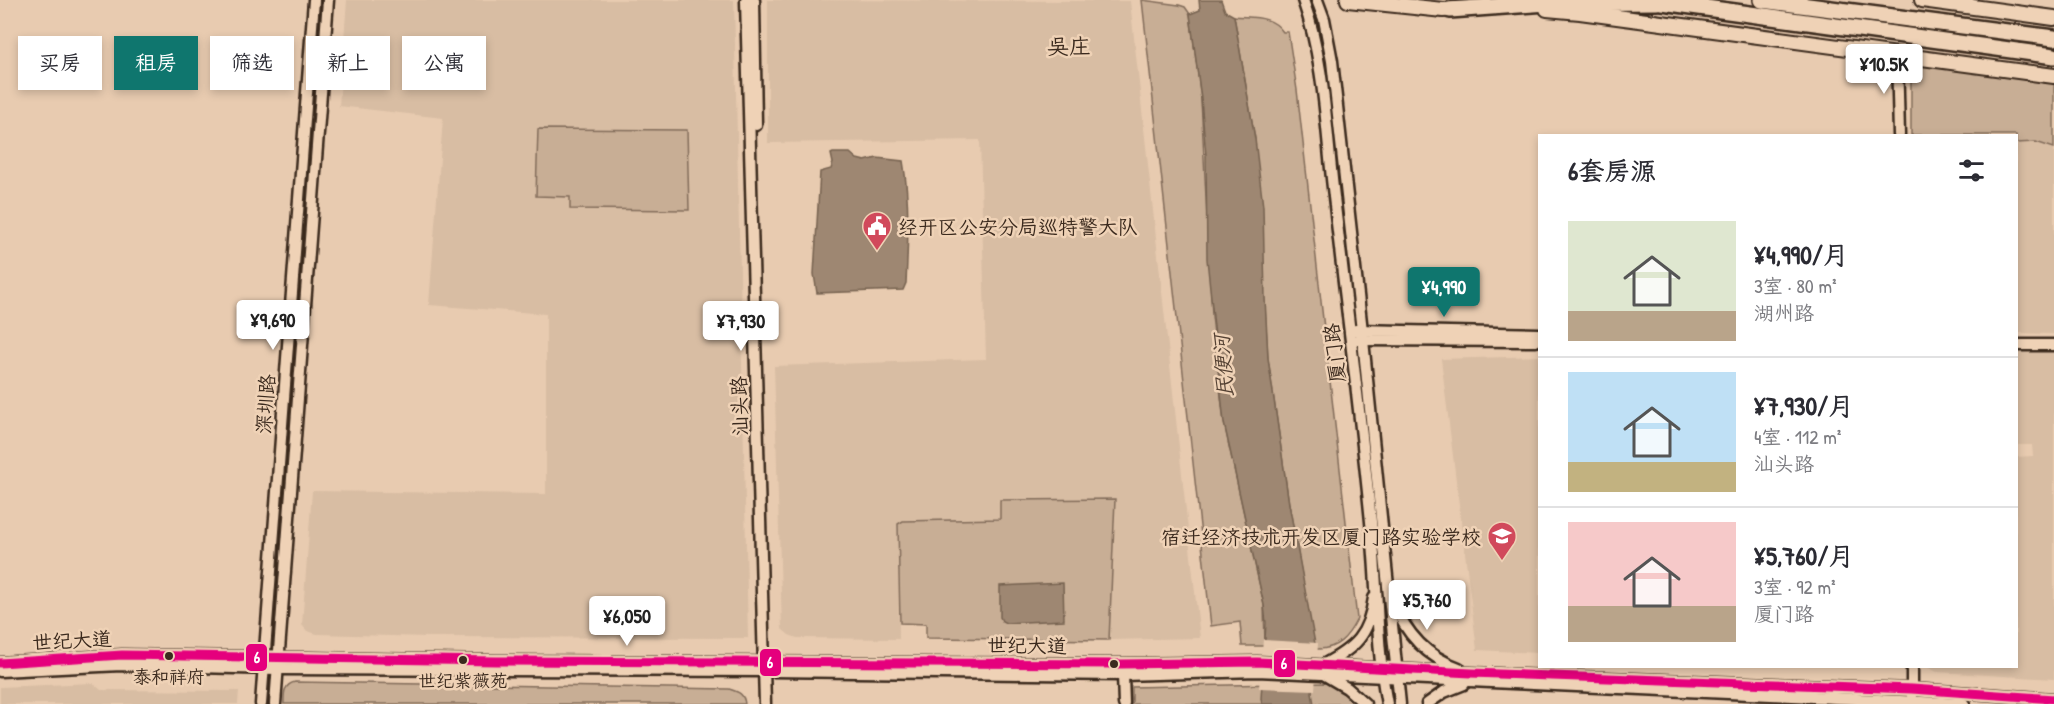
<!DOCTYPE html>
<html lang="zh">
<head>
<meta charset="utf-8">
<style>
	body { margin:0; font-family:"Patrick Hand","LXGW WenKai TC",sans-serif; background:#f7f7f7; color:#2b2b33; height:100vh; display:flex; flex-direction:column; font-size:22px; white-space:nowrap }
	* { box-sizing:border-box; margin:0 }
	p { font-size:20px; color:#7c7c81 }
	.icon { flex:none; width:33px; height:33px; fill:none; stroke:currentColor; stroke-width:2; stroke-linecap:round; stroke-linejoin:round }
	.map { position:relative; flex:1; overflow:hidden }
	.drawer { position:absolute; left:1538px; top:134px; width:480px; height:534px; display:flex; flex-direction:column; background:#fff; border-radius:0px; box-shadow:0 3px 9px #0003 }
	.drawer>* { flex:none }
	.hud { position:absolute; left:18px; top:36px; width:570px; height:54px; display:flex; gap:12px }
	.price { position:absolute; translate:-50% -51px; padding:0 14px; border-radius:6px; background:#fff; color:#222; font-size:20px; line-height:39px; filter:drop-shadow(0 2px 3px #0008) }
	.price::after { content:''; position:absolute; left:50%; top:36px; width:18px; height:14px; margin-left:-9px; background:inherit; clip-path:polygon(0 0,100% 0,50% 100%) }
	.price.active { background:#0f766e; color:#fff }
	ul { padding:0; list-style:none }
	li { display:flex; align-items:center; gap:18px; height:150px; padding:0 30px }
	li+li { border-top:2px solid #e1e1e2 }
	li span { display:grid; place-items:center; flex:none; width:168px; height:120px; border-radius:0px; color:#555 }
	li>.icon { margin-inline-start:auto }
	span .icon { width:72px; height:72px; fill:#fffc; stroke-width:1 }
	li b { font-size:26px }
	h2 { display:flex; justify-content:space-between; align-items:center; height:72px; padding:0 30px; font-size:26px }
	.chip { padding:0 21px; border-radius:0px; background:#fff; box-shadow:0 3px 9px #0003; font-size:21px; line-height:54px }
	.chip.active { background:#0f766e; color:#fff }
	.map>svg:first-child { display:block }
</style>
</head>
<body>
<div class="map">
<svg width="2054" height="704" viewBox="0 0 2054 704">
	<rect width="100%" height="100%" fill="#e8cbb0"/>
	<filter id="ink" filterUnits="userSpaceOnUse"><feTurbulence type="fractalNoise" baseFrequency=".0167" numOctaves="2"/><feDisplacementMap in="SourceGraphic" scale="12" xChannelSelector="R" yChannelSelector="G"/><feConvolveMatrix kernelMatrix="1 2 1 2 8 2 1 2 1" color-interpolation-filters="sRGB"/></filter>
	<g filter="url(#ink)">
		<g fill="#d8bda3">
			<path d="M 347,0 L 734,0 L 748,638 L 429,637 L 317,634 L 307,631 L 302,625 L 312,491 L 546,494 L 546,314 L 429,305 L 443,118 L 339,106 Z"/>
			<path d="M 768,0 L 1130,1 L 1200,638 L 1109,640 L 1114,499 L 997,500 L 1001,501 L 1001,519 L 903,521 L 898,525 L 899,639 L 797,638 L 789,635 L 782,629 L 774,366 L 986,359 L 980,140 L 768,143 Z"/>
			<path d="M 2036,142 L 2054,148 L 2054,334 L 2016,333 L 2016,143 Z"/>
			<path d="M 2016,351 L 2054,351 L 2054,679 L 1937,672 L 1925,666 L 2016,666 L 2016,457 L 2033,456 L 2032,445 L 2016,445 Z"/>
			<path d="M 1539,356 L 1539,653 L 1477,650 L 1441,359 Z"/>
			<path d="M 93,683 L 101,690 L 239,691 L 238,704 L 0,704 L 0,687 Z"/>
		</g>
		<g fill="#c8ae95" stroke="#826c5a" stroke-width="1.5">
			<path d="M 1142,0 L 1179,5 L 1185,7 L 1190,14 L 1201,99 L 1212,316 L 1224,423 L 1264,605 L 1265,646 L 1242,646 L 1240,622 L 1211,626 Z"/>
			<path d="M 1234,16 C 1252,18 1272,15 1283,32 L 1288,32 L 1297,90 L 1357,619 C 1348,637 1337,650 1316,649 L 1313,637 L 1289,504 L 1268,358 L 1255,139 Z"/>
			<path d="M 1923,59 L 2054,83 L 2054,148 L 2036,142 L 2016,143 L 2016,135 L 1911,135 L 1911,67 Z"/>
			<path d="M 538,129 L 687,130 L 689,210 L 570,209 L 570,197 L 536,196 Z"/>
			<path d="M 1115,499 L 1109,640 L 926,638 L 926,624 L 900,623 L 898,524 L 903,521 L 1000,519 L 1000,500 Z"/>
			<path d="M 295,682 L 729,689 C 739,692 744,694 745,704 L 284,704 C 284,694 283,685 295,682 Z"/>
			<path d="M 1329,683 L 1359,704 L 1132,704 L 1132,687 Z"/>
		</g>
		<g fill="#9e8772" stroke="#766250" stroke-width="1.5">
			<path d="M 1199,0 L 1221,0 L 1225,11 L 1234,16 L 1255,139 L 1263,207 L 1265,298 L 1268,358 L 1289,504 L 1316,649 L 1312,693 L 1314,704 L 1262,704 L 1261,699 L 1266,623 L 1264,605 L 1224,423 L 1207,259 L 1206,156 L 1201,99 L 1190,14 L 1200,10 Z"/>
			<path d="M 833,153 L 850,153 L 857,159 L 865,161 L 877,158 L 903,161 C 910,201 908,242 906,283 L 903,290 L 817,293 L 814,274 L 820,172 L 831,169 L 833,163 L 831,154 Z"/>
			<path d="M 1063,583 L 1064,620 L 1006,623 L 1002,621 L 1000,617 L 1000,586 Z"/>
		</g>
		<path fill="#e8cbb0" d="M 1263,640 L 1318,643 L 1315,690 L 1259,688 Z"/>
		<g fill="none" stroke-linecap="round" stroke-linejoin="round">
			<g stroke="#3b2a1e" stroke-width="15">
				<g id="minor">
					<path d="M 746,0 L 765,704"/>
					<path d="M 754,0 L 756,125"/>
					<path d="M 1303,0 C 1324,59 1326,126 1333,188 C 1346,303 1361,417 1372,532 C 1378,589 1376,648 1387,704"/>
					<path d="M 1317,0 L 1324,19 L 1332,61 L 1363,340 L 1400,704"/>
					<path d="M 1897,54 L 1899,135"/>
					<path d="M 1356,330 L 1539,334"/>
					<path d="M 1357,340 L 1536,341"/>
					<path d="M 2016,345 L 2054,345"/>
					<path d="M 1393,601 C 1405,633 1427,657 1459,668"/>
					<path d="M 0,663 L 122,655 L 496,661 L 1122,664 L 1257,662 L 1471,673 L 1912,689 L 2054,699"/>
					<path d="M 1323,665 C 1355,648 1369,635 1374,598"/>
					<path d="M 1912,666 L 1912,696"/>
					<path d="M 0,671 L 121,665 L 277,669 L 770,671 L 1123,675 L 1257,671 L 1964,704"/>
					<path d="M 1123,675 L 1124,704"/>
					<path d="M 1325,675 L 1347,688 L 1365,704"/>
					<path d="M 261,704 L 314,0"/>
					<path d="M 275,704 L 328,0"/>
					<path d="M 1427,704 L 1444,692 L 1464,684"/>
				</g>
			</g>
			<g stroke="#3b2a1e" stroke-width="18">
				<g id="major">
					<path d="M 1348,0 L 1443,10 L 1459,9"/>
					<path d="M 1922,0 L 2054,18"/>
					<path d="M 1547,9 L 1580,12 L 2054,76"/>
				</g>
			</g>
			<g stroke="#3b2a1e" stroke-width="20">
				<g id="highway">
					<path d="M 1648,0 L 2054,56"/>
					<path d="M 1762,0 L 2054,38"/>
					<path d="M 1450,10 L 1547,3 L 1657,2"/>
				</g>
			</g>
			<use href="#minor" stroke="#efd2b6" stroke-width="10"/>
			<use href="#major" stroke="#efd2b6" stroke-width="14"/>
			<use href="#highway" stroke="#efd2b6" stroke-width="15"/>
			<g stroke="#efd2b6" stroke-width="14">
				<path id="bus-1" d="M 0,663 L 122,655 L 496,661 L 1122,664 L 1257,662 L 1471,673 L 1912,689 L 2054,699"/>
			</g>
			<use href="#bus-1" stroke="#e5007d" stroke-width="9"/>
		</g>
	</g>
	<defs>
		<g id="civic-pin" transform="scale(1.5)"><path d="M0 17L-7.5 6A9.5 9.5 0 1 1 7.5 6Z" fill="#d1495b" stroke="#efd2b6"/><path d="M-.6-6.5H3V-4.5H.6V-3L4-1V1h2V6H-6V1h2V-1L-.6-3ZM-1.2 2.5V6h2.4V2.5Z" fill="#fff"/></g>
		<g id="school-pin" transform="scale(1.5)"><path d="M0 17L-7.5 6A9.5 9.5 0 1 1 7.5 6Z" fill="#d1495b" stroke="#efd2b6"/><path d="M0-5L7-2L0 1L-7-2ZM-4 1L0 2.5L4 1V4Q0 6-4 4Z" fill="#fff"/></g>
	</defs>
	<g fill-rule="evenodd">
		<use href="#civic-pin" x="877" y="226"/>
		<use href="#school-pin" x="1502" y="536"/>
	</g>
	<g fill="#3b2a1e" stroke="#efd2b6" stroke-width="2">
		<circle cx="169" cy="656" r="5"/>
		<circle cx="463" cy="660" r="5"/>
		<circle cx="1114" cy="664" r="5"/>
	</g>
	<g text-anchor="middle" dominant-baseline="central" stroke-width="5" stroke-linejoin="round" paint-order="stroke">
		<g font-size="18" fill="#3b2a1e" stroke="#efd2b6">
			<text x="169" y="676">泰和祥府</text>
			<text x="463" y="680">世纪紫薇苑</text>
		</g>
		<g font-size="20" fill="#3b2a1e" stroke="#efd2b6" text-anchor="start">
			<text x="898" y="226">经开区公安分局巡特警大队</text>
			<text x="1481" y="536" text-anchor="end">宿迁经济技术开发区厦门路实验学校</text>
		</g>
		<g font-size="20" fill="#3b2a1e" stroke="#efd2b6">
			<text transform="translate(1334 353) rotate(-97)">厦门路</text>
			<text transform="translate(265 404) rotate(-86)">深圳路</text>
			<text transform="translate(739 406) rotate(-92)">汕头路</text>
			<text transform="translate(72 640) rotate(-3)">世纪大道</text>
			<text transform="translate(1027 645) rotate(1)">世纪大道</text>
		</g>
		<g font-size="21" font-style="italic" fill="#544133" stroke="#efd2b6">
			<text transform="translate(1223 366) rotate(-94)">民便河</text>
		</g>
		<g font-size="22" fill="#3b2a1e" stroke="#efd2b6">
			<text x="1069" y="46">吴庄</text>
		</g>
	</g>
	<g stroke="#efd2b6" stroke-width="2">
		<rect x="245" y="643" width="23" height="29" rx="6" fill="#e5007d"/>
		<rect x="759" y="648" width="23" height="29" rx="6" fill="#e5007d"/>
		<rect x="1273" y="649" width="23" height="29" rx="6" fill="#e5007d"/>
	</g>
	<g font-size="16" text-anchor="middle" font-weight="bold" fill="#fff">
		<text x="257" y="663">6</text>
		<text x="770" y="668">6</text>
		<text x="1284" y="669">6</text>
	</g>
</svg>
<b class="price" style="left:1884px;top:95px">¥10.5K</b>
<b class="price active" style="left:1444px;top:318px">¥4,990</b>
<b class="price" style="left:273px;top:351px">¥9,690</b>
<b class="price" style="left:741px;top:352px">¥7,930</b>
<b class="price" style="left:1427px;top:631px">¥5,760</b>
<b class="price" style="left:627px;top:647px">¥6,050</b>
<div class="hud">
<a class="chip">买房</a>
<a class="chip active">租房</a>
<a class="chip">筛选</a>
<a class="chip">新上</a>
<a class="chip">公寓</a>
</div>
<section class="drawer">
<h2>6套房源<svg class="icon" aria-label="filters" viewBox="0 0 24 24"><path d="M4 7h16M4 17h16"/><circle cx="9" cy="7" r="2"/><circle cx="15" cy="17" r="2"/></svg></h2>
<ul>
<li><span style="background:linear-gradient(#dfe7d0 75%,#b9a48a 0)"><svg class="icon" aria-label="home" viewBox="0 0 24 24"><path d="M3 11l9-7 9 7M6 9v11h12V9"/></svg></span><div><b>¥4,990/月</b><p>3室 · 80 m²</p><p>湖州路</p></div></li>
<li><span style="background:linear-gradient(#bfe0f5 75%,#c2b280 0)"><svg class="icon" aria-label="home" viewBox="0 0 24 24"><path d="M3 11l9-7 9 7M6 9v11h12V9"/></svg></span><div><b>¥7,930/月</b><p>4室 · 112 m²</p><p>汕头路</p></div></li>
<li><span style="background:linear-gradient(#f6c9c9 70%,#b9a48a 0)"><svg class="icon" aria-label="home" viewBox="0 0 24 24"><path d="M3 11l9-7 9 7M6 9v11h12V9"/></svg></span><div><b>¥5,760/月</b><p>3室 · 92 m²</p><p>厦门路</p></div></li>
</ul>
</section>
</div>
</body>
</html>
